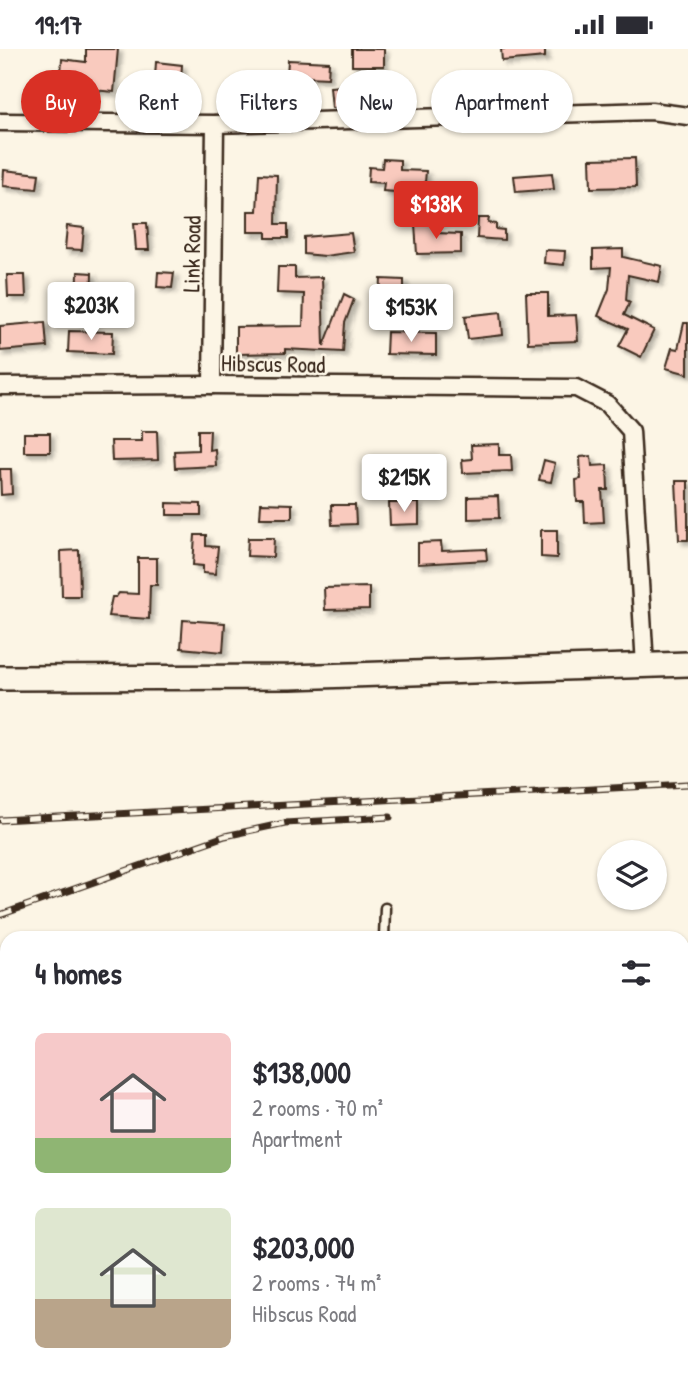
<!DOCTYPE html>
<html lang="en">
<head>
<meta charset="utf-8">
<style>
	body { margin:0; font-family:"Patrick Hand",sans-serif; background:#f7f7f7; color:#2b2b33; height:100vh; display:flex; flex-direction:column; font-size:26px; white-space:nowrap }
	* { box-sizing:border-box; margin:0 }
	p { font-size:23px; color:#7c7c81 }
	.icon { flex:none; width:38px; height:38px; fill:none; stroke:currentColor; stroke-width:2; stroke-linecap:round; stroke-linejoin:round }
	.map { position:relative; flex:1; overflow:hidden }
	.panel { position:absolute; left:0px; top:882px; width:690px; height:448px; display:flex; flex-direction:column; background:#fff; border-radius:21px 21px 0 0; box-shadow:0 2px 5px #0004 }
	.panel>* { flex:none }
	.hud { position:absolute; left:21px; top:21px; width:648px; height:63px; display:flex; gap:14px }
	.fabs { position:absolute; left:597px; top:791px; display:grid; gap:14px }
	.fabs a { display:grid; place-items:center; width:70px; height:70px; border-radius:50%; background:#fff; box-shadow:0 2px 5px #0004; font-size:35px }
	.price { position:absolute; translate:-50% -60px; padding:0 16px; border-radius:7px; background:#fff; color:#222; font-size:23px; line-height:46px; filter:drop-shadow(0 2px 4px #0008) }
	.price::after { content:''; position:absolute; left:50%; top:42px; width:21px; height:16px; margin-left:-10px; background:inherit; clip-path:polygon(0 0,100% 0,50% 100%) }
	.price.selected { background:#d93025; color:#fff }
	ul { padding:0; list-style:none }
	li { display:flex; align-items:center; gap:21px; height:175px; padding:0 35px }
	li span { display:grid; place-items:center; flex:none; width:196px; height:140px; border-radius:10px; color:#555 }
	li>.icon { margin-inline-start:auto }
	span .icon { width:84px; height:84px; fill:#fffc; stroke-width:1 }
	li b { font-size:30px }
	h2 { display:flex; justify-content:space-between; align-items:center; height:84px; padding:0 35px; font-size:30px }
	.tag { padding:0 24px; border-radius:32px; background:#fff; box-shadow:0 2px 5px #0004; font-size:24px; line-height:63px }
	.tag.selected { background:#d93025; color:#fff }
	.status { display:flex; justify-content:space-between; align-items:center; height:49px; padding:0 35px; background:#fff; direction:ltr }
	.status svg { height:19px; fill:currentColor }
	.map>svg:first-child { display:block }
</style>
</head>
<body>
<div class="status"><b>19:17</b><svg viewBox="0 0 49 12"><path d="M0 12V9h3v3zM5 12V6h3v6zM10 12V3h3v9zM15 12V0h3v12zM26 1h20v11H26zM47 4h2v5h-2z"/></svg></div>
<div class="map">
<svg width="688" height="1330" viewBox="0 0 688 1330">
	<defs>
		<filter id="shadow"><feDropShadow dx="4" dy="4" stdDeviation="2" flood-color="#0004"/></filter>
	</defs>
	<rect width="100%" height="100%" fill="#fcf5e5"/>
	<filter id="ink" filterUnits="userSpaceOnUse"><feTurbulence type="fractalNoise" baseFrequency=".0143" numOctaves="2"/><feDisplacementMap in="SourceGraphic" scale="14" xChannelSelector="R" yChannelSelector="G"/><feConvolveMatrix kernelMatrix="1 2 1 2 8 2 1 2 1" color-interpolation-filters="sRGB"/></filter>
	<g filter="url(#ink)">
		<path fill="#fbe8d9" d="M 0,1018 L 7,1020 L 7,1323 L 542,1323 L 547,1330 L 0,1330 Z"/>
		<g fill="#f9cabe" stroke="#3b2a1e" stroke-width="2" filter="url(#shadow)">
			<path d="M 86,0 L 118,0 L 114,43 L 72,39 L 73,25 L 61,24 L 62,10 L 86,13 Z"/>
			<rect x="352" y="0" width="32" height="17"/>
			<path d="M 501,0 L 545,0 L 545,8 L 502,12 Z"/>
			<path d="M 288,11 L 329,13 L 328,29 L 287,27 Z"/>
			<path d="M 156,13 L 182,16 L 180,46 L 154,43 Z"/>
			<path d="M 395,33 L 395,51 L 355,52 L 355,57 L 332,59 L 330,38 Z"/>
			<path d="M 635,109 L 636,138 L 591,139 L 590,110 Z"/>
			<path d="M 383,110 L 400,111 L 400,121 L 426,122 L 424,145 L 383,142 L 384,134 L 368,133 L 369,118 L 382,119 Z"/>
			<path d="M 4,121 L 39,125 L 37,140 L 3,137 Z"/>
			<path d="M 552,124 L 554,140 L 516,143 L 514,127 Z"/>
			<path d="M 259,125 L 277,126 L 276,175 L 288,175 L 288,189 L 266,189 L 266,183 L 248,183 L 248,162 L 257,162 Z"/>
			<path d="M 478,169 L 489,169 L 488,174 L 496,175 L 496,180 L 504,181 L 504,191 L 477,189 Z"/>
			<path d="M 134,174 L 147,174 L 149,201 L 136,201 Z"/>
			<path d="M 435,174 L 436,184 L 461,185 L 461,204 L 417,205 L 415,175 Z"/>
			<path d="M 67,177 L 84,179 L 82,201 L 65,200 Z"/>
			<path d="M 351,184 L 354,203 L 325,207 L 304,205 L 304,188 Z"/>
			<path d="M 623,200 L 623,208 L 662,217 L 659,233 L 628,226 L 626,251 L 630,253 L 624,266 L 654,281 L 641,308 L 619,297 L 628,280 L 598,267 L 609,240 L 611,218 L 593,219 L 593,201 Z"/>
			<path d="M 545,201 L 565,202 L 564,216 L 544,214 Z"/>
			<path d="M 278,218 L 295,218 L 295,229 L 322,228 L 324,297 L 344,245 L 354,250 L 345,274 L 343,303 L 285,300 L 285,304 L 236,305 L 236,278 L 303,277 L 304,245 L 277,244 Z"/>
			<path d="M 78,223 L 92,224 L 91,253 L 77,253 Z"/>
			<path d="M 158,223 L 174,224 L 172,239 L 157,238 Z"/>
			<path d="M 7,226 L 25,226 L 26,248 L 8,248 Z"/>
			<path d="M 381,230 L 404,231 L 404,248 L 380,247 Z"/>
			<path d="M 526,244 L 548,244 L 548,267 L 576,266 L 578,292 L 528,294 Z"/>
			<path d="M 501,263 L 503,286 L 468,290 L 465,267 Z"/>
			<path d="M 45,273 L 47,298 L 0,302 L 0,277 Z"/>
			<path d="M 684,274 L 688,274 L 688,325 L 666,319 L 672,299 L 678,300 Z"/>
			<path d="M 69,282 L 113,283 L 112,305 L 68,303 Z"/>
			<path d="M 387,283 L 436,284 L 436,306 L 386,305 Z"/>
			<path d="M 198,381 L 210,381 L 209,401 L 215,400 L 216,417 L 175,419 L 174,402 L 198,401 Z"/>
			<path d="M 142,382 L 157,382 L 158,411 L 112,412 L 111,392 L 142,392 Z"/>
			<rect x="24" y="384" width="26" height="19"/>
			<path d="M 499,395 L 499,406 L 511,406 L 512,422 L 463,424 L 462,411 L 472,410 L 471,396 Z"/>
			<path d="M 591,407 L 592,417 L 607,416 L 608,441 L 602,441 L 604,473 L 585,474 L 584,453 L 577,453 L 576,431 L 581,430 L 580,408 Z"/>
			<path d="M 544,411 L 555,414 L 551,433 L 539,431 Z"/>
			<path d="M 0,420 L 11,420 L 12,445 L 1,446 Z"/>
			<path d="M 676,432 L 688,432 L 688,491 L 679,491 Z"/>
			<path d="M 498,447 L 499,469 L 468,470 L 468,448 Z"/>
			<path d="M 167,454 L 201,455 L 201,466 L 167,466 Z"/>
			<path d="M 261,454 L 292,455 L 292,469 L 260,469 Z"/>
			<path d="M 389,454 L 419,454 L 419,475 L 390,476 Z"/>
			<path d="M 331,456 L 355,456 L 356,475 L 332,476 Z"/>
			<path d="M 541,481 L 557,481 L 557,509 L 541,508 Z"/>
			<path d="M 195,486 L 206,486 L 206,497 L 218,498 L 215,525 L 203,524 L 203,517 L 193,516 Z"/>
			<path d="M 248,489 L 274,489 L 273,508 L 247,507 Z"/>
			<path d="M 441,493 L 442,502 L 486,500 L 487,511 L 418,515 L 418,494 Z"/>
			<path d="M 79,501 L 80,547 L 62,547 L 61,502 Z"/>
			<path d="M 138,509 L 157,509 L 157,536 L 150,536 L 149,570 L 108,567 L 112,548 L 116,548 L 119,544 L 138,545 Z"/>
			<path d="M 369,538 L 369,560 L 325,561 L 324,539 Z"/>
			<path d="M 183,571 L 225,574 L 223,603 L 181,599 Z"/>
		</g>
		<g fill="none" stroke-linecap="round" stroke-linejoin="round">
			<g stroke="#3b2a1e" stroke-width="13">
				<g id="lane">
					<path d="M 384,889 L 385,859"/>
					<path d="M 682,1178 L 688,1178"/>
					<path d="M 255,1323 L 270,1330"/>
				</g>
			</g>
			<g stroke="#3b2a1e" stroke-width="21">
				<g id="street">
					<path d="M 0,73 L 215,75 L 651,62 L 688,67"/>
					<path d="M 212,336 L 215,75"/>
					<path d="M 0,337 L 212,336 L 576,339 L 607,355 L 631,382 L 645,617"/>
				</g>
			</g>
			<g stroke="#3b2a1e" stroke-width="28">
				<path id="secondary" d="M 0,629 L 290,628 L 688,615"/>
			</g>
			<use href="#lane" stroke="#fcf5e5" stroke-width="8"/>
			<use href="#street" stroke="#fcf5e5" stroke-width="16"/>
			<use href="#secondary" stroke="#fcf5e5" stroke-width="23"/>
			<g stroke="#3b2a1e" stroke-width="7">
				<g id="rail">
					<path d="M 0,771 L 688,735"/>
					<path d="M 0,866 L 225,787 L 285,774 L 390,768"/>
				</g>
			</g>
			<use href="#rail" stroke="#fcf5e5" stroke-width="4.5" stroke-dasharray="13" stroke-linecap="butt"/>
		</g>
	</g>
	<g text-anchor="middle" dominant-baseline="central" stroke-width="5" stroke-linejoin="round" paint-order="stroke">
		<g font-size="23" fill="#3b2a1e" stroke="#fcf5e5">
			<text transform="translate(191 205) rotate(-89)">Link Road</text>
			<text transform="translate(273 314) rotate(1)">Hibscus Road</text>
		</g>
	</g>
</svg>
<div class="fabs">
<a><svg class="icon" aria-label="layers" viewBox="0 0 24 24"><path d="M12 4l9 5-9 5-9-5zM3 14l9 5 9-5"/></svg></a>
</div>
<b class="price selected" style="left:436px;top:192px">$138K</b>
<b class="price" style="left:91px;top:293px">$203K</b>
<b class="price" style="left:411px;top:295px">$153K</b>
<b class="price" style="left:404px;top:465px">$215K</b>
<div class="hud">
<a class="tag selected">Buy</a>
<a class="tag">Rent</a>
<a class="tag">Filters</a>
<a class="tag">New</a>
<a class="tag">Apartment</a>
</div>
<section class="panel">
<h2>4 homes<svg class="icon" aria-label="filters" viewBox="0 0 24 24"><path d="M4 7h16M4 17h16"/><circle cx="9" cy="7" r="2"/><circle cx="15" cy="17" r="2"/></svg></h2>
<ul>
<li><span style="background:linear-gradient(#f6c9c9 75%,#8fb573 0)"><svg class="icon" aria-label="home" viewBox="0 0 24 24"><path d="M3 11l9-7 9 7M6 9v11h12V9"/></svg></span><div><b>$138,000</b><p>2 rooms · 70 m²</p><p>Apartment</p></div></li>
<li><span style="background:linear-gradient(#dfe7d0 65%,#b9a48a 0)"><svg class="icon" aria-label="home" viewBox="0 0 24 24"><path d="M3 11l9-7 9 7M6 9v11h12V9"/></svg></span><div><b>$203,000</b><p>2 rooms · 74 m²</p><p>Hibscus Road</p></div></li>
</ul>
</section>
</div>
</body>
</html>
